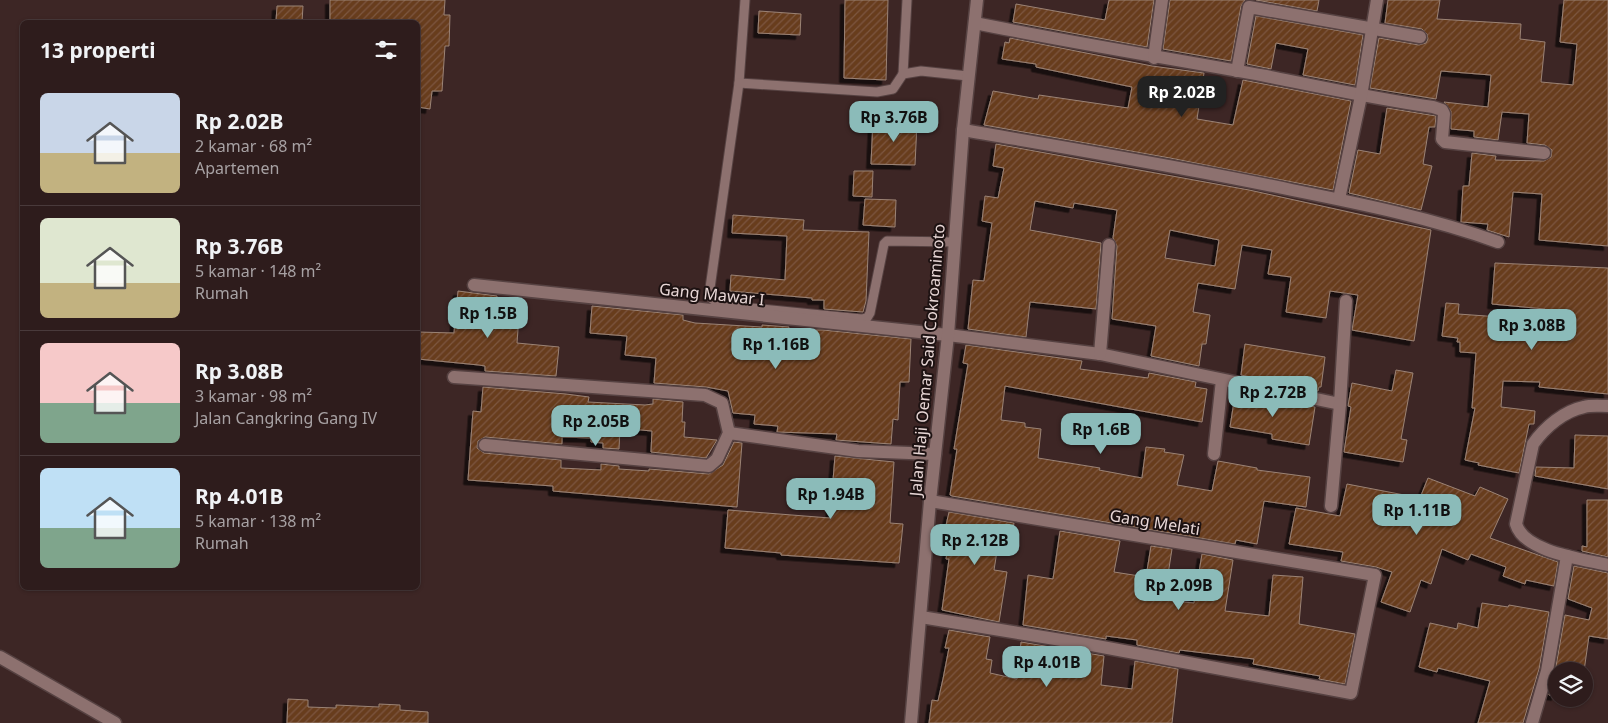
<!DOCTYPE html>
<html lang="id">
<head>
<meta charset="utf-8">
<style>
	body { margin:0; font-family:"Noto Sans",sans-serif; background:#362525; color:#f1f3f6; height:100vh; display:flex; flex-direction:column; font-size:19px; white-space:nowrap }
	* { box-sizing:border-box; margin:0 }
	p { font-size:16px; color:#a7a1a3 }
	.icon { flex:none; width:28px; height:28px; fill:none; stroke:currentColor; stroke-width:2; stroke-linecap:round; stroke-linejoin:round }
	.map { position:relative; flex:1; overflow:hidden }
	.sheet { position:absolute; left:20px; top:20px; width:400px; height:570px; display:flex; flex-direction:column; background:#2e1c1c; border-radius:8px; box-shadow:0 1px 4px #0004,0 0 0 1px #493a3b }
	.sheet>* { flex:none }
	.buttons { position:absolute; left:1548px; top:662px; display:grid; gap:10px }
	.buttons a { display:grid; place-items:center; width:45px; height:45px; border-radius:50%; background:#2e1c1c; box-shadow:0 1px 4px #0004,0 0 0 1px #493a3b; font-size:25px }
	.price { position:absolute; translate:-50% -42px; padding:0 11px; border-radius:10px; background:#8bbbb9; color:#111; font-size:16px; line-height:32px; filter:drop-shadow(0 1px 2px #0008) }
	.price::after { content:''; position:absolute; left:50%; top:30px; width:15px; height:11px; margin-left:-8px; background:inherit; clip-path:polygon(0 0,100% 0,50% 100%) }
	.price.on { background:#222; color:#fff }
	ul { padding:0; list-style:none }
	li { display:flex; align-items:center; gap:15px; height:125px; padding:0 20px }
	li+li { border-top:1px solid #493a3b }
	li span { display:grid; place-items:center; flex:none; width:140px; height:100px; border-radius:8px; color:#555 }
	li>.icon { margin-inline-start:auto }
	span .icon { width:60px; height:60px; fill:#fffc; stroke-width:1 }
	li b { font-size:21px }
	h2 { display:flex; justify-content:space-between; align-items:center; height:60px; padding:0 20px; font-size:21px }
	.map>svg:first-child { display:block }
</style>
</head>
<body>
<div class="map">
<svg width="1608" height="723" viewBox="0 0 1608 723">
	<defs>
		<pattern id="building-hatch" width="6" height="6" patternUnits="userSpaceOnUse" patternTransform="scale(1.25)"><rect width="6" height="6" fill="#673c1f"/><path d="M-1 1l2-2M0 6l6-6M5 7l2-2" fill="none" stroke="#7d573f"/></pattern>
		<filter id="shadow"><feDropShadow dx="-4.5" dy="4.5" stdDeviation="0" flood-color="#0009"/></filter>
	</defs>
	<rect width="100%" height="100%" fill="#3d2625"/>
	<g fill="url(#building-hatch)" stroke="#9b8375" fill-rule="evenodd" filter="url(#shadow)">
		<path d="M 330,0 L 445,0 L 444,15 L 450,15 L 449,46 L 445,46 L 442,91 L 432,91 L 430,109 L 418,107 L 419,45 L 418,45 L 418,22 L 330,21 Z"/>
		<path d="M 845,0 L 888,0 L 886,80 L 844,78 Z"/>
		<path d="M 1109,0 L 1154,0 L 1147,47 L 1013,22 L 1016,4 L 1105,20 Z"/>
		<path d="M 1170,0 L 1245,0 L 1241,6 L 1231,61 L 1163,49 Z"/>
		<path d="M 1256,0 L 1319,0 L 1317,11 Z"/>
		<path d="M 1388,0 L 1440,0 L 1437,19 L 1521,24 L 1520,39 L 1545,42 L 1541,82 L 1573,85 L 1577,44 L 1560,42 L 1564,0 L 1608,0 L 1608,246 L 1539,240 L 1542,194 L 1513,192 L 1509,237 L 1487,230 L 1488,224 L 1461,222 L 1463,186 L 1469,186 L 1472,153 L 1496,156 L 1495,160 L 1544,161 L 1551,157 L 1552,150 L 1545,145 L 1527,143 L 1529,114 L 1502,112 L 1498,140 L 1474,137 L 1474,131 L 1451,129 L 1451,111 L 1444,102 L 1488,107 L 1491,75 L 1441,71 L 1436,99 L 1370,88 L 1379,38 L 1419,45 L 1426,43 L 1428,39 L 1427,34 L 1422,29 L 1385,23 Z"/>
		<path d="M 277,6 L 303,6 L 302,22 L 276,22 Z"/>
		<path d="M 759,11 L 801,14 L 800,35 L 758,33 Z"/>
		<path d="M 1256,16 L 1363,35 L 1355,85 L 1303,75 L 1308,49 L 1276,43 L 1271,69 L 1247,64 Z"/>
		<path d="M 1010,38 L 1152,66 L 1204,73 L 1197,119 L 1233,125 L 1243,80 L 1351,101 L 1333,190 L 1170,158 L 984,125 L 993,91 L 1038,99 L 1039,95 L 1128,108 L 1132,87 L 1036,67 L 1036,64 L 1002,59 L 1005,42 L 1009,43 Z"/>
		<path d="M 1387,108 L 1436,116 L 1435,127 L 1429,127 L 1423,164 L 1432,166 L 1421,210 L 1349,193 L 1358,150 L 1380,154 Z"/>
		<path d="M 873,121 L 917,123 L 915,165 L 871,164 Z"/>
		<path d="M 996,144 L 1249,190 L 1431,230 L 1414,341 L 1352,330 L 1358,295 L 1330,291 L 1326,318 L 1286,312 L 1291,277 L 1268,274 L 1272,250 L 1242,245 L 1235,289 L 1198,283 L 1193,312 L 1210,315 L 1206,344 L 1202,344 L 1199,366 L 1151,356 L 1156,326 L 1112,319 L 1117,246 L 1113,238 L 1117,210 L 1074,203 L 1073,208 L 1035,201 L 1030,230 L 1101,243 L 1096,309 L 1030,302 L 1026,337 L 968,329 L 973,280 L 984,281 L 992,223 L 982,221 L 985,196 L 998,198 L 1004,168 L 993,166 ZM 1170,230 L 1219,240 L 1215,266 L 1165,258 Z"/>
		<path d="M 854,171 L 873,171 L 872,197 L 853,196 Z"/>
		<path d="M 865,199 L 896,200 L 895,227 L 863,225 Z"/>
		<path d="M 733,215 L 804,220 L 803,230 L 869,232 L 866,301 L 863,312 L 824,309 L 824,300 L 812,300 L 812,298 L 730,291 L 731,275 L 785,280 L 787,236 L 732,233 Z"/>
		<path d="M 1495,263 L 1608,268 L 1608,394 L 1539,387 L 1540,382 L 1503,381 L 1501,407 L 1535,411 L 1534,424 L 1529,424 L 1519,473 L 1478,465 L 1479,463 L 1465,460 L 1475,408 L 1472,408 L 1476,353 L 1460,352 L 1460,342 L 1457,342 L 1458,338 L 1442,336 L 1446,303 L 1459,304 L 1458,314 L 1500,317 L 1499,332 L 1544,335 L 1545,309 L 1492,304 Z"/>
		<path d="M 458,291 L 497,296 L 497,301 L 520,303 L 517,343 L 559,347 L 556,376 L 485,371 L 485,366 L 479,365 L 418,359 L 418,332 L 454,333 Z"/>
		<path d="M 592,306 L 683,315 L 683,320 L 695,323 L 762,327 L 762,325 L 789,327 L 788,330 L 823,330 L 911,339 L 909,382 L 900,382 L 898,420 L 893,419 L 891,444 L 836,440 L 837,434 L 777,432 L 778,426 L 754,424 L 755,415 L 733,413 L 728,391 L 706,387 L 654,383 L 656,358 L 625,355 L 627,336 L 590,333 Z"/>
		<path d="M 1245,344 L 1325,357 L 1321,387 L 1319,387 L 1318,391 L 1241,375 Z"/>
		<path d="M 966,345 L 1082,361 L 1080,369 L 1148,378 L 1149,373 L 1196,382 L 1195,387 L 1207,389 L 1202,422 L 1005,386 L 1001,420 L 1025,423 L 1025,427 L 1041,429 L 1038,458 L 1100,468 L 1099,470 L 1142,478 L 1146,447 L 1165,449 L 1164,452 L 1184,455 L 1177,485 L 1212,491 L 1218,461 L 1257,468 L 1257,470 L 1310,477 L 1306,507 L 1264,501 L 1257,544 L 1236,540 L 1235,544 L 952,496 L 950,495 L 957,449 L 954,449 L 968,364 L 963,363 Z"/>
		<path d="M 1396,370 L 1413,373 L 1401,439 L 1407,440 L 1403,462 L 1344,452 L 1351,407 L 1348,406 L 1352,383 L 1392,391 Z"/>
		<path d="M 483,387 L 566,394 L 589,397 L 588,402 L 645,405 L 653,404 L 653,399 L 683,402 L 682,422 L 685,422 L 684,437 L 717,440 L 706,458 L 651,452 L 652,431 L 620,428 L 619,449 L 603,448 L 603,443 L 591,442 L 591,438 L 562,437 L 562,444 L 485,437 L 478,441 L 477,448 L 484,453 L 561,460 L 561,468 L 601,470 L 601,464 L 619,466 L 619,469 L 649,471 L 649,469 L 709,474 L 723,465 L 734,442 L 742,443 L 737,507 L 553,491 L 553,486 L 468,480 L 473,411 L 481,412 Z"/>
		<path d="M 1238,391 L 1315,407 L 1309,445 L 1272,439 L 1272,434 L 1230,427 L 1235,395 L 1237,395 Z"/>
		<path d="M 1575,435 L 1608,436 L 1608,489 L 1535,476 L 1536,467 L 1574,468 Z"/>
		<path d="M 835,456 L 894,462 L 890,523 L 903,524 L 899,563 L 781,555 L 781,553 L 725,548 L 728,510 L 830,518 Z"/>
		<path d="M 1428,478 L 1475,496 L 1480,487 L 1508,499 L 1490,538 L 1558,562 L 1554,586 L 1526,580 L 1525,584 L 1503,576 L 1506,567 L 1471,554 L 1468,560 L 1442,549 L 1431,584 L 1421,580 L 1410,612 L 1381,602 L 1392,572 L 1376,567 L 1341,561 L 1343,552 L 1289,544 L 1296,508 L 1340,516 L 1347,484 L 1420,498 Z"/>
		<path d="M 1587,500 L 1608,500 L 1608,557 L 1582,551 L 1582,546 L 1587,547 Z"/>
		<path d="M 949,512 L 1014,523 L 1011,541 L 999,539 L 994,570 L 1007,572 L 999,622 L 942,610 L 949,559 L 946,559 L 951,531 L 945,530 Z"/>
		<path d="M 1060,531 L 1120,541 L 1114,572 L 1146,577 L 1151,546 L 1172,549 L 1164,600 L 1194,603 L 1202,554 L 1233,560 L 1225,611 L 1269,616 L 1273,575 L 1303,577 L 1299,624 L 1355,634 L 1345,684 L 1319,679 L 1320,676 L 1253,664 L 1254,659 L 1180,650 L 1179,653 L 1137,645 L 1137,640 L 1106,636 L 1106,639 L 1023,625 L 1028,575 L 1053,579 Z"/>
		<path d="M 1574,566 L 1608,573 L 1608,639 L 1589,636 L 1584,671 L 1556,671 L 1556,696 L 1549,695 L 1555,672 L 1565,615 L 1589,620 L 1592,608 L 1568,599 Z"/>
		<path d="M 1482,603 L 1508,607 L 1509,605 L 1549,612 L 1539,669 L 1523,723 L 1478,723 L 1490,681 L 1438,668 L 1437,672 L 1419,667 L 1430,623 L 1457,629 L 1458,623 L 1478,628 Z"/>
		<path d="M 949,630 L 990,637 L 986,659 L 992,660 L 990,673 L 1017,679 L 1021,642 L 1104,656 L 1101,685 L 1132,689 L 1135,661 L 1178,669 L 1172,723 L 929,723 L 932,700 L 938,701 L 943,679 L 949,648 L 945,648 Z"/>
		<path d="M 288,699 L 308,700 L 308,707 L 336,708 L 336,705 L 379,707 L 379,704 L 400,705 L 400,710 L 428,712 L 428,723 L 287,723 Z"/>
	</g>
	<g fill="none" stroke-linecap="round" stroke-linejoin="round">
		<g stroke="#564242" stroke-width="11">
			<g id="lane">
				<path d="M 745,0 L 739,83 L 710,288 L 712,299 L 720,305 L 862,319 L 867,318 L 870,313 L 884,244 L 887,241 L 955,242"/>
				<path d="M 903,74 L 907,0"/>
				<path d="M 739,83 L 877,92 L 893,89 L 903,74 L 921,71 L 968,76"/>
			</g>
		</g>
		<g stroke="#564242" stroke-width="15">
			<g id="street">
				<path d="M 975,23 C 1072,43 1169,58 1266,76 C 1321,87 1377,99 1433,107 L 1442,110 L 1444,114 L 1442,139 L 1445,142 L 1544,153"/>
				<path d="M 1154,58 L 1162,0"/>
				<path d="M 1237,71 L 1249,7 L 1420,37"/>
				<path d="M 963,130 C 1073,149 1183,167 1292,190 C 1362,204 1431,218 1498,242"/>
				<path d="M 1339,199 L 1361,96 L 1377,0"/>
				<path d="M 474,285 L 948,335 L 1100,354 L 1340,404 L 1346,301"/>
				<path d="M 1100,354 L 1109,245"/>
				<path d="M 454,377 L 705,395 L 722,403 L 729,433 L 717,459 L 709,466 L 485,445"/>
				<path d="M 1608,406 C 1600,406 1591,405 1584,407 C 1564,411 1545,427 1533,444 L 1516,524 C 1524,552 1582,559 1608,565"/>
				<path d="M 729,433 L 858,451 L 935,454"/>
				<path d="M 1214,454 L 1222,380"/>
				<path d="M 1331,506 L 1340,404"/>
				<path d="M 921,617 L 1086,644 L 1351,693 L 1375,575 L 930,501"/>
				<path d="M 0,657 L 115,723"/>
				<path d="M 1532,723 L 1547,671 L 1567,556"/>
			</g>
		</g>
		<g stroke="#564242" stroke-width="15">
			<path id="secondary" d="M 911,723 L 930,501 L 948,335 L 963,130 L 977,0"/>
		</g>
		<use href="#lane" stroke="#8d716f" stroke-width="9"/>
		<use href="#street" stroke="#8d716f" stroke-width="12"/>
		<use href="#secondary" stroke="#8d716f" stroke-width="12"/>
	</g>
	<g text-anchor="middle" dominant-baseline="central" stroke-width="4" stroke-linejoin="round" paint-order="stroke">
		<g font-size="16" fill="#e7d6d5" stroke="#1d1212">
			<text transform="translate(712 294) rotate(6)">Gang Mawar I</text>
			<text transform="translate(927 360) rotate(-85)">Jalan Haji Oemar Said Cokroaminoto</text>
			<text transform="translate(1155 522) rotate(9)">Gang Melati</text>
		</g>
	</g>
</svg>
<div class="buttons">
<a><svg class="icon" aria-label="layers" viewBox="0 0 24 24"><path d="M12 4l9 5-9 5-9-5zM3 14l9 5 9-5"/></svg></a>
</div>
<b class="price on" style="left:1182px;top:118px">Rp 2.02B</b>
<b class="price" style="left:894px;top:143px">Rp 3.76B</b>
<b class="price" style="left:488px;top:339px">Rp 1.5B</b>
<b class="price" style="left:1532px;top:351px">Rp 3.08B</b>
<b class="price" style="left:776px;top:370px">Rp 1.16B</b>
<b class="price" style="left:1273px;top:418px">Rp 2.72B</b>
<b class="price" style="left:596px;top:447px">Rp 2.05B</b>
<b class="price" style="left:1101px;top:455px">Rp 1.6B</b>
<b class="price" style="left:831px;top:520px">Rp 1.94B</b>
<b class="price" style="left:1417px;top:536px">Rp 1.11B</b>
<b class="price" style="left:975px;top:566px">Rp 2.12B</b>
<b class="price" style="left:1179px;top:611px">Rp 2.09B</b>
<b class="price" style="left:1047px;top:688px">Rp 4.01B</b>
<section class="sheet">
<h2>13 properti<svg class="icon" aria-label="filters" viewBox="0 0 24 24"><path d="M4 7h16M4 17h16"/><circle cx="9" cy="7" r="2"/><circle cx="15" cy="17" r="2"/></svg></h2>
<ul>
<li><span style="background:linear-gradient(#c9d6e8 60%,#c2b280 0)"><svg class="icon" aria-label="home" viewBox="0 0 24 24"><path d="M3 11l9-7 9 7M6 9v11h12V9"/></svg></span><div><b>Rp 2.02B</b><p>2 kamar · 68 m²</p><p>Apartemen</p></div></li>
<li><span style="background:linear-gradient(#dfe7d0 65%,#c2b280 0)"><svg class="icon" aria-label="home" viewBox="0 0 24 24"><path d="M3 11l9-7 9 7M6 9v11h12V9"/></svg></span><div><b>Rp 3.76B</b><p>5 kamar · 148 m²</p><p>Rumah</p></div></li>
<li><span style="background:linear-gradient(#f6c9c9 60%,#7fa58c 0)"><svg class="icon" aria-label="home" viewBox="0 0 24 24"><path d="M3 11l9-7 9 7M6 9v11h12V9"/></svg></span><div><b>Rp 3.08B</b><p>3 kamar · 98 m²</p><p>Jalan Cangkring Gang IV</p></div></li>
<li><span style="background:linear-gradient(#bfe0f5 60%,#7fa58c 0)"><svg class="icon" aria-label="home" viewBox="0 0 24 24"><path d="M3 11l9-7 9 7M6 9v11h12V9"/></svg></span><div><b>Rp 4.01B</b><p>5 kamar · 138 m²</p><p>Rumah</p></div></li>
</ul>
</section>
</div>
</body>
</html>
